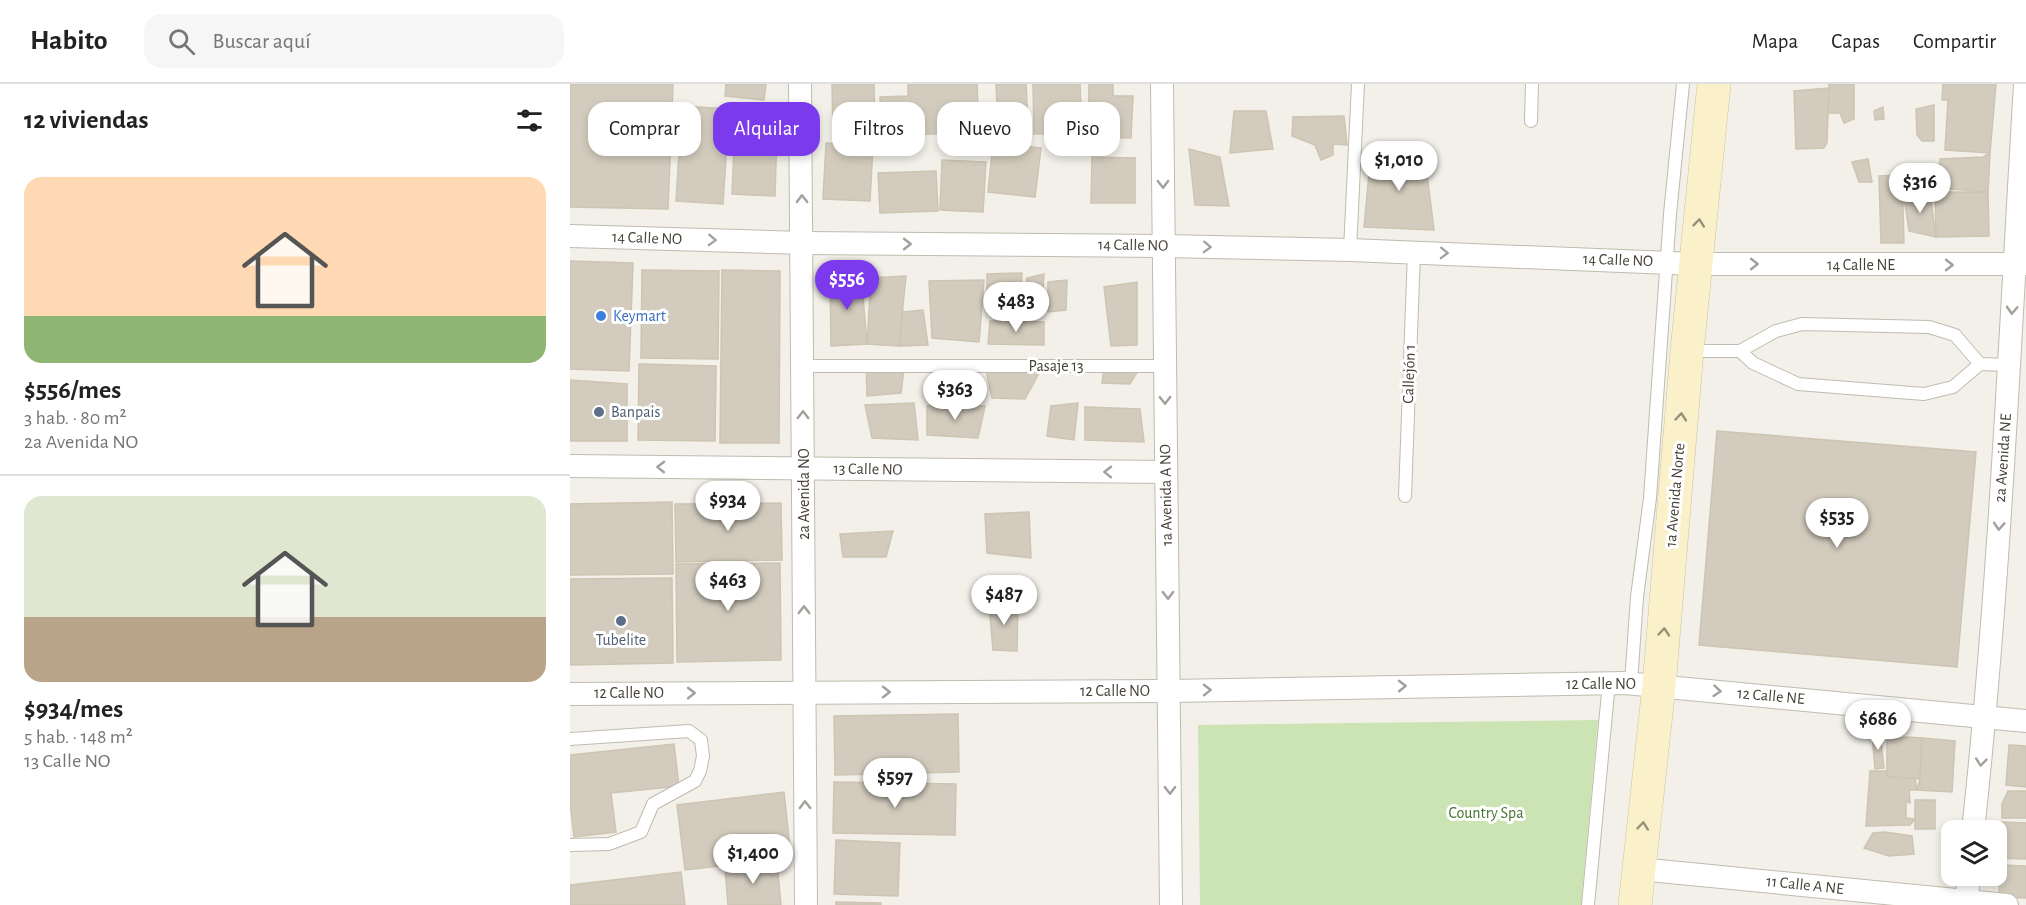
<!DOCTYPE html>
<html lang="es">
<head>
<meta charset="utf-8">
<style>
	body { margin:0; font-family:"Alegreya Sans",sans-serif; background:#f6f6f6; color:#222; height:100vh; display:flex; flex-direction:column; font-size:22px; white-space:nowrap }
	* { box-sizing:border-box; margin:0 }
	p { font-size:20px; color:#767676 }
	.icon { flex:none; width:33px; height:33px; fill:none; stroke:currentColor; stroke-width:2; stroke-linecap:round; stroke-linejoin:round }
	.map { position:relative; flex:1; overflow:hidden }
	.drawer { display:flex; flex-direction:column; background:#fff; width:570px }
	.drawer>* { flex:none }
	.banner { position:absolute; left:18px; top:18px; width:570px; height:54px; display:flex; gap:12px }
	.controls { position:absolute; left:1371px; top:736px; display:grid; gap:12px }
	.controls a { display:grid; place-items:center; width:66px; height:66px; border-radius:12px; background:#fff; box-shadow:0 3px 9px #0003; font-size:30px }
	.price { position:absolute; translate:-50% -51px; padding:0 14px; border-radius:21px; background:#fff; color:#222; font-size:20px; line-height:39px; filter:drop-shadow(0 2px 3px #0008) }
	.price::after { content:''; position:absolute; left:50%; top:36px; width:18px; height:14px; margin-left:-9px; background:inherit; clip-path:polygon(0 0,100% 0,50% 100%) }
	.price.on { background:#7c3aed; color:#fff }
	ul { padding:0; list-style:none }
	li { display:grid; align-content:center; gap:12px; height:318px; padding:0 24px }
	li+li { border-top:2px solid #e0e0e0 }
	li span { display:grid; place-items:center; height:186px; border-radius:18px; color:#555 }
	li>.icon { margin-inline-start:auto }
	span .icon { width:108px; height:108px; fill:#fffc; stroke-width:1 }
	li b { font-size:26px }
	h2 { display:flex; justify-content:space-between; align-items:center; height:72px; padding:0 24px; font-size:26px }
	.chip { padding:0 21px; border-radius:18px; background:#fff; box-shadow:0 3px 9px #0003; font-size:21px; line-height:54px }
	.chip.on { background:#7c3aed; color:#fff }
	header { display:flex; align-items:center; gap:36px; box-sizing:border-box; height:84px; padding:0 30px; background:#fff; border-bottom:2px solid #e0e0e0 }
	header strong { font-size:28px }
	nav { display:flex; gap:33px; margin-inline-start:auto; font-size:21px }
	.search { width:420px; height:54px; background:#f6f6f6; display:flex; align-items:center; gap:15px; box-sizing:border-box; padding:0 21px; border-radius:18px; color:#767676; font-size:22px }
	main { display:flex; flex:1; min-height:0 }
	.map>svg:first-child { display:block }
</style>
</head>
<body>
<header>
<strong>Habito</strong>
<div class="search"><svg class="icon" aria-label="search" viewBox="0 0 24 24"><circle cx="10" cy="10" r="6"/><path d="M15 15l6 6"/></svg>Buscar aquí</div>
<nav><a>Mapa</a><a>Capas</a><a>Compartir</a></nav>
</header>
<main>
<section class="drawer">
<h2>12 viviendas<svg class="icon" aria-label="filters" viewBox="0 0 24 24"><path d="M4 7h16M4 17h16"/><circle cx="9" cy="7" r="2"/><circle cx="15" cy="17" r="2"/></svg></h2>
<ul>
<li><span style="background:linear-gradient(#ffd9b3 75%,#8fb573 0)"><svg class="icon" aria-label="home" viewBox="0 0 24 24"><path d="M3 11l9-7 9 7M6 9v11h12V9"/></svg></span><div><b>$556/mes</b><p>3 hab. · 80 m²</p><p>2a Avenida NO</p></div></li>
<li><span style="background:linear-gradient(#dfe7d0 65%,#b9a48a 0)"><svg class="icon" aria-label="home" viewBox="0 0 24 24"><path d="M3 11l9-7 9 7M6 9v11h12V9"/></svg></span><div><b>$934/mes</b><p>5 hab. · 148 m²</p><p>13 Calle NO</p></div></li>
</ul>
</section>
<div class="map">
<svg width="1456" height="821" viewBox="0 0 1456 821">
	<rect width="100%" height="100%" fill="#f2f0e8"/>
	<path fill="#cce3b4" d="M 1028,636 L 1011,821 L 630,821 L 628,641 Z"/>
	<g fill="#d3ccbe" stroke="#cdc4b2" stroke-width="1.5">
		<path d="M 0,0 L 103,0 L 98,125 L 0,123 Z"/>
		<path d="M 156,0 L 196,0 L 194,16 L 155,12 Z"/>
		<path d="M 262,0 L 304,0 L 305,50 L 263,50 Z"/>
		<path d="M 338,0 L 407,0 L 409,48 L 312,52 L 310,13 L 338,12 Z"/>
		<path d="M 426,0 L 456,0 L 458,40 L 428,41 Z"/>
		<path d="M 463,0 L 510,0 L 512,49 L 464,50 Z"/>
		<path d="M 519,0 L 543,0 L 543,12 L 563,12 L 561,54 L 518,53 Z"/>
		<path d="M 1259,0 L 1284,0 L 1284,35 L 1274,39 L 1270,29 L 1258,29 Z"/>
		<path d="M 1373,0 L 1426,0 L 1420,69 L 1375,66 L 1378,16 L 1372,16 Z"/>
		<path d="M 1259,4 L 1257,58 L 1254,64 L 1226,65 L 1224,7 Z"/>
		<path d="M 1364,21 L 1364,57 L 1352,57 L 1347,51 L 1346,25 Z"/>
		<path d="M 112,22 L 159,25 L 153,120 L 106,117 Z"/>
		<path d="M 1313,23 L 1314,35 L 1305,36 L 1304,27 Z"/>
		<path d="M 664,27 L 696,27 L 703,65 L 660,69 Z"/>
		<path d="M 774,32 L 777,61 L 763,60 L 763,71 L 751,76 L 745,61 L 722,52 L 723,33 Z"/>
		<path d="M 165,43 L 207,44 L 205,112 L 162,110 Z"/>
		<path d="M 256,59 L 303,61 L 300,117 L 253,115 Z"/>
		<path d="M 423,59 L 471,64 L 465,113 L 418,108 Z"/>
		<path d="M 619,65 L 650,73 L 659,122 L 625,121 Z"/>
		<path d="M 854,66 L 864,146 L 794,143 L 801,68 Z"/>
		<path d="M 1420,69 L 1418,108 L 1369,104 L 1370,75 L 1413,73 Z"/>
		<path d="M 522,73 L 565,74 L 565,119 L 521,119 Z"/>
		<path d="M 1298,75 L 1302,98 L 1289,98 L 1282,78 Z"/>
		<path d="M 372,76 L 416,78 L 413,128 L 370,126 Z"/>
		<path d="M 366,87 L 368,127 L 310,129 L 308,89 Z"/>
		<path d="M 1332,91 L 1334,159 L 1311,159 L 1309,92 Z"/>
		<path d="M 1365,108 L 1418,108 L 1419,152 L 1366,153 Z"/>
		<path d="M 1360,109 L 1366,153 L 1339,147 L 1334,113 Z"/>
		<path d="M 0,177 L 63,179 L 59,287 L 0,285 Z"/>
		<path d="M 72,186 L 149,187 L 148,275 L 71,274 Z"/>
		<path d="M 152,186 L 210,187 L 209,359 L 150,359 Z"/>
		<path d="M 291,189 L 297,260 L 261,262 L 260,192 Z"/>
		<path d="M 452,189 L 449,227 L 417,226 L 417,190 Z"/>
		<path d="M 474,190 L 471,228 L 456,227 L 457,194 Z"/>
		<path d="M 336,192 L 329,262 L 297,260 L 301,194 Z"/>
		<path d="M 414,196 L 409,258 L 362,254 L 359,197 Z"/>
		<path d="M 497,196 L 496,226 L 478,228 L 478,198 Z"/>
		<path d="M 567,198 L 567,261 L 541,262 L 534,203 Z"/>
		<path d="M 353,226 L 358,261 L 329,262 L 333,228 Z"/>
		<path d="M 420,237 L 474,238 L 474,261 L 418,260 Z"/>
		<path d="M 335,277 L 331,309 L 297,312 L 296,278 Z"/>
		<path d="M 535,279 L 571,282 L 560,300 L 532,299 Z"/>
		<path d="M 69,280 L 146,282 L 145,357 L 68,356 Z"/>
		<path d="M 474,280 L 455,315 L 422,314 L 416,286 Z"/>
		<path d="M 399,282 L 383,314 L 362,312 L 362,284 Z"/>
		<path d="M 0,296 L 57,300 L 57,357 L 0,357 Z"/>
		<path d="M 344,319 L 348,356 L 302,354 L 295,321 Z"/>
		<path d="M 508,319 L 504,356 L 477,352 L 481,322 Z"/>
		<path d="M 357,322 L 415,322 L 408,354 L 357,351 Z"/>
		<path d="M 515,323 L 570,325 L 574,358 L 515,356 Z"/>
		<path d="M 1147,347 L 1406,368 L 1387,583 L 1129,561 Z"/>
		<path d="M 102,418 L 103,490 L 0,491 L 0,420 Z"/>
		<path d="M 211,419 L 212,476 L 106,478 L 105,420 Z"/>
		<path d="M 459,428 L 461,474 L 417,469 L 415,430 Z"/>
		<path d="M 323,447 L 316,473 L 273,473 L 270,450 Z"/>
		<path d="M 210,479 L 211,576 L 107,578 L 106,480 Z"/>
		<path d="M 102,494 L 103,579 L 0,581 L 0,495 Z"/>
		<path d="M 448,517 L 447,567 L 423,566 L 419,520 Z"/>
		<path d="M 388,630 L 389,688 L 265,691 L 264,632 Z"/>
		<path d="M 1310,648 L 1314,684 L 1305,685 L 1302,649 Z"/>
		<path d="M 1336,653 L 1352,654 L 1350,695 L 1317,693 L 1317,657 Z"/>
		<path d="M 1352,654 L 1385,657 L 1382,708 L 1347,706 L 1350,695 Z"/>
		<path d="M 104,660 L 109,702 L 41,709 L 46,748 L 4,753 L 0,717 L 0,671 Z"/>
		<path d="M 1439,661 L 1456,662 L 1456,703 L 1436,701 Z"/>
		<path d="M 1300,687 L 1317,687 L 1317,693 L 1345,694 L 1347,706 L 1339,706 L 1340,719 L 1336,717 L 1336,734 L 1345,735 L 1340,741 L 1296,742 Z"/>
		<path d="M 264,698 L 386,700 L 385,751 L 263,749 Z"/>
		<path d="M 1438,707 L 1456,707 L 1456,734 L 1432,734 L 1432,720 Z"/>
		<path d="M 214,708 L 221,774 L 115,786 L 107,721 Z"/>
		<rect x="1345" y="716" width="20" height="29"/>
		<path d="M 1431,738 L 1456,739 L 1456,775 L 1429,774 Z"/>
		<path d="M 1315,748 L 1342,752 L 1344,770 L 1319,772 L 1294,764 L 1303,749 Z"/>
		<path d="M 266,756 L 330,759 L 328,812 L 264,810 Z"/>
		<path d="M 207,779 L 211,821 L 158,821 L 155,784 Z"/>
		<path d="M 1430,781 L 1456,782 L 1456,814 L 1429,813 Z"/>
		<path d="M 111,788 L 115,821 L 0,821 L 0,801 Z"/>
		<path d="M 266,818 L 311,819 L 311,821 L 266,821 Z"/>
	</g>
	<g fill="none" stroke-linecap="round" stroke-linejoin="round">
		<g stroke="#c0bbae" stroke-width="14">
			<g id="lane">
				<path d="M 961,37 L 962,0"/>
				<path d="M 780,166 L 788,0"/>
				<path d="M 1118,267 L 1170,267 L 1206,247 L 1232,240 L 1359,243 L 1385,251 L 1410,280 L 1439,281"/>
				<path d="M 1170,267 L 1183,279 L 1228,300 L 1354,310 L 1383,303 L 1410,280"/>
				<path d="M 233,282 L 595,282"/>
				<path d="M 835,412 L 844,168"/>
				<path d="M 1061,599 L 1067,513 L 1080,414 L 1100,130 L 1113,0"/>
				<path d="M 0,655 L 119,647 L 131,656 L 133,672 L 130,687 L 125,697 L 83,720 L 71,748 L 39,760 L 0,761"/>
				<path d="M 1018,821 L 1039,598"/>
			</g>
		</g>
		<g stroke="#c0bbae" stroke-width="24">
			<g id="street">
				<path d="M 230,0 L 236,821"/>
				<path d="M 592,0 L 601,821"/>
				<path d="M 0,152 L 233,159 L 594,162 L 780,166 L 1125,180 L 1456,180"/>
				<path d="M 0,382 L 596,388"/>
				<path d="M 0,610 L 599,607 L 1055,599 L 1456,637"/>
				<path d="M 1403,747 C 1430,499 1440,249 1455,0"/>
				<path d="M 1069,785 L 1437,821"/>
				<path d="M 1396,821 L 1399,792"/>
			</g>
		</g>
		<g stroke="#cec49b" stroke-width="34">
			<path id="secondary" d="M 1065,821 L 1089,602 L 1117,267 L 1144,0"/>
		</g>
		<use href="#lane" stroke="#fff" stroke-width="12"/>
		<use href="#street" stroke="#fff" stroke-width="22"/>
		<use href="#secondary" stroke="#faf1cb" stroke-width="33"/>
	</g>
	<defs><path id="oneway-chevron" d="M-2-3.5L2.5 0L-2 3.5" fill="none" stroke-width="1.6" stroke-linecap="round" stroke-linejoin="round" transform="scale(1.5)"/></defs>
	<g stroke="#a2a09b">
		<use href="#oneway-chevron" transform="translate(593 100) rotate(89)"/>
		<use href="#oneway-chevron" transform="translate(232 115) rotate(-91)"/>
		<use href="#oneway-chevron" transform="translate(142 156) rotate(2)"/>
		<use href="#oneway-chevron" transform="translate(337 160)"/>
		<use href="#oneway-chevron" transform="translate(637 163) rotate(2)"/>
		<use href="#oneway-chevron" transform="translate(874 169) rotate(2)"/>
		<use href="#oneway-chevron" transform="translate(1184 180)"/>
		<use href="#oneway-chevron" transform="translate(1379 181)"/>
		<use href="#oneway-chevron" transform="translate(1442 226) rotate(93)"/>
		<use href="#oneway-chevron" transform="translate(595 316) rotate(89)"/>
		<use href="#oneway-chevron" transform="translate(233 331) rotate(-90)"/>
		<use href="#oneway-chevron" transform="translate(91 383) rotate(-179)"/>
		<use href="#oneway-chevron" transform="translate(538 388) rotate(-179)"/>
		<use href="#oneway-chevron" transform="translate(1429 442) rotate(94)"/>
		<use href="#oneway-chevron" transform="translate(598 511) rotate(89)"/>
		<use href="#oneway-chevron" transform="translate(234 526) rotate(-90)"/>
		<use href="#oneway-chevron" transform="translate(832 602) rotate(-1)"/>
		<use href="#oneway-chevron" transform="translate(637 606) rotate(-1)"/>
		<use href="#oneway-chevron" transform="translate(1147 607) rotate(5)"/>
		<use href="#oneway-chevron" transform="translate(316 608)"/>
		<use href="#oneway-chevron" transform="translate(121 609)"/>
		<use href="#oneway-chevron" transform="translate(1411 678) rotate(96)"/>
		<use href="#oneway-chevron" transform="translate(600 706) rotate(89)"/>
		<use href="#oneway-chevron" transform="translate(235 721) rotate(-91)"/>
	</g>
	<g stroke="#96907a">
		<use href="#oneway-chevron" transform="translate(1129 139) rotate(-84)"/>
		<use href="#oneway-chevron" transform="translate(1111 333) rotate(-85)"/>
		<use href="#oneway-chevron" transform="translate(1094 548) rotate(-85)"/>
		<use href="#oneway-chevron" transform="translate(1073 742) rotate(-84)"/>
	</g>
	<circle fill="#3f7fe0" stroke="#fff" stroke-width="2" cx="31" cy="232" r="6"/>
	<g fill="#5c6f8a" stroke="#fff" stroke-width="2">
		<circle cx="29" cy="328" r="6"/>
		<circle cx="51" cy="537" r="6"/>
	</g>
	<g text-anchor="middle" dominant-baseline="central" stroke-width="6" stroke-linejoin="round" paint-order="stroke">
		<g font-size="16" fill="#454137" stroke="#fff">
			<text transform="translate(77 154) rotate(2)">14 Calle NO</text>
			<text transform="translate(563 161) rotate(1)">14 Calle NO</text>
			<text transform="translate(1048 176) rotate(2)">14 Calle NO</text>
			<text x="1291" y="181">14 Calle NE</text>
			<text x="486" y="282">Pasaje 13</text>
			<text transform="translate(839 290) rotate(-88)">Callejón 1</text>
			<text transform="translate(1433 374) rotate(-86)">2a Avenida NE</text>
			<text transform="translate(298 385) rotate(1)">13 Calle NO</text>
			<text transform="translate(234 410) rotate(-90)">2a Avenida NO</text>
			<text transform="translate(596 411) rotate(-91)">1a Avenida A NO</text>
			<text transform="translate(1105 411) rotate(-85)">1a Avenida Norte</text>
			<text x="1031" y="600">12 Calle NO</text>
			<text x="545" y="607">12 Calle NO</text>
			<text x="59" y="609">12 Calle NO</text>
			<text transform="translate(1201 612) rotate(5)">12 Calle NE</text>
			<text transform="translate(1235 801) rotate(6)">11 Calle A NE</text>
		</g>
		<g font-size="16" fill="#366cbe" stroke="#fff" text-anchor="start">
			<text x="43" y="232">Keymart</text>
		</g>
		<g font-size="16" fill="#4e5e75" stroke="#fff" text-anchor="start">
			<text x="41" y="328">Banpais</text>
			<text x="51" y="556" text-anchor="middle">Tubelite</text>
		</g>
		<g font-size="16" fill="#45722f" stroke="#fff">
			<text x="916" y="729">Country Spa</text>
		</g>
	</g>
</svg>
<div class="controls">
<a><svg class="icon" aria-label="layers" viewBox="0 0 24 24"><path d="M12 4l9 5-9 5-9-5zM3 14l9 5 9-5"/></svg></a>
</div>
<b class="price" style="left:829px;top:108px">$1,010</b>
<b class="price" style="left:1350px;top:130px">$316</b>
<b class="price on" style="left:277px;top:227px">$556</b>
<b class="price" style="left:446px;top:249px">$483</b>
<b class="price" style="left:385px;top:337px">$363</b>
<b class="price" style="left:158px;top:448px">$934</b>
<b class="price" style="left:1267px;top:465px">$535</b>
<b class="price" style="left:158px;top:528px">$463</b>
<b class="price" style="left:434px;top:542px">$487</b>
<b class="price" style="left:1308px;top:667px">$686</b>
<b class="price" style="left:325px;top:725px">$597</b>
<b class="price" style="left:183px;top:801px">$1,400</b>
<div class="banner">
<a class="chip">Comprar</a>
<a class="chip on">Alquilar</a>
<a class="chip">Filtros</a>
<a class="chip">Nuevo</a>
<a class="chip">Piso</a>
</div>
</div>
</main>
</body>
</html>
